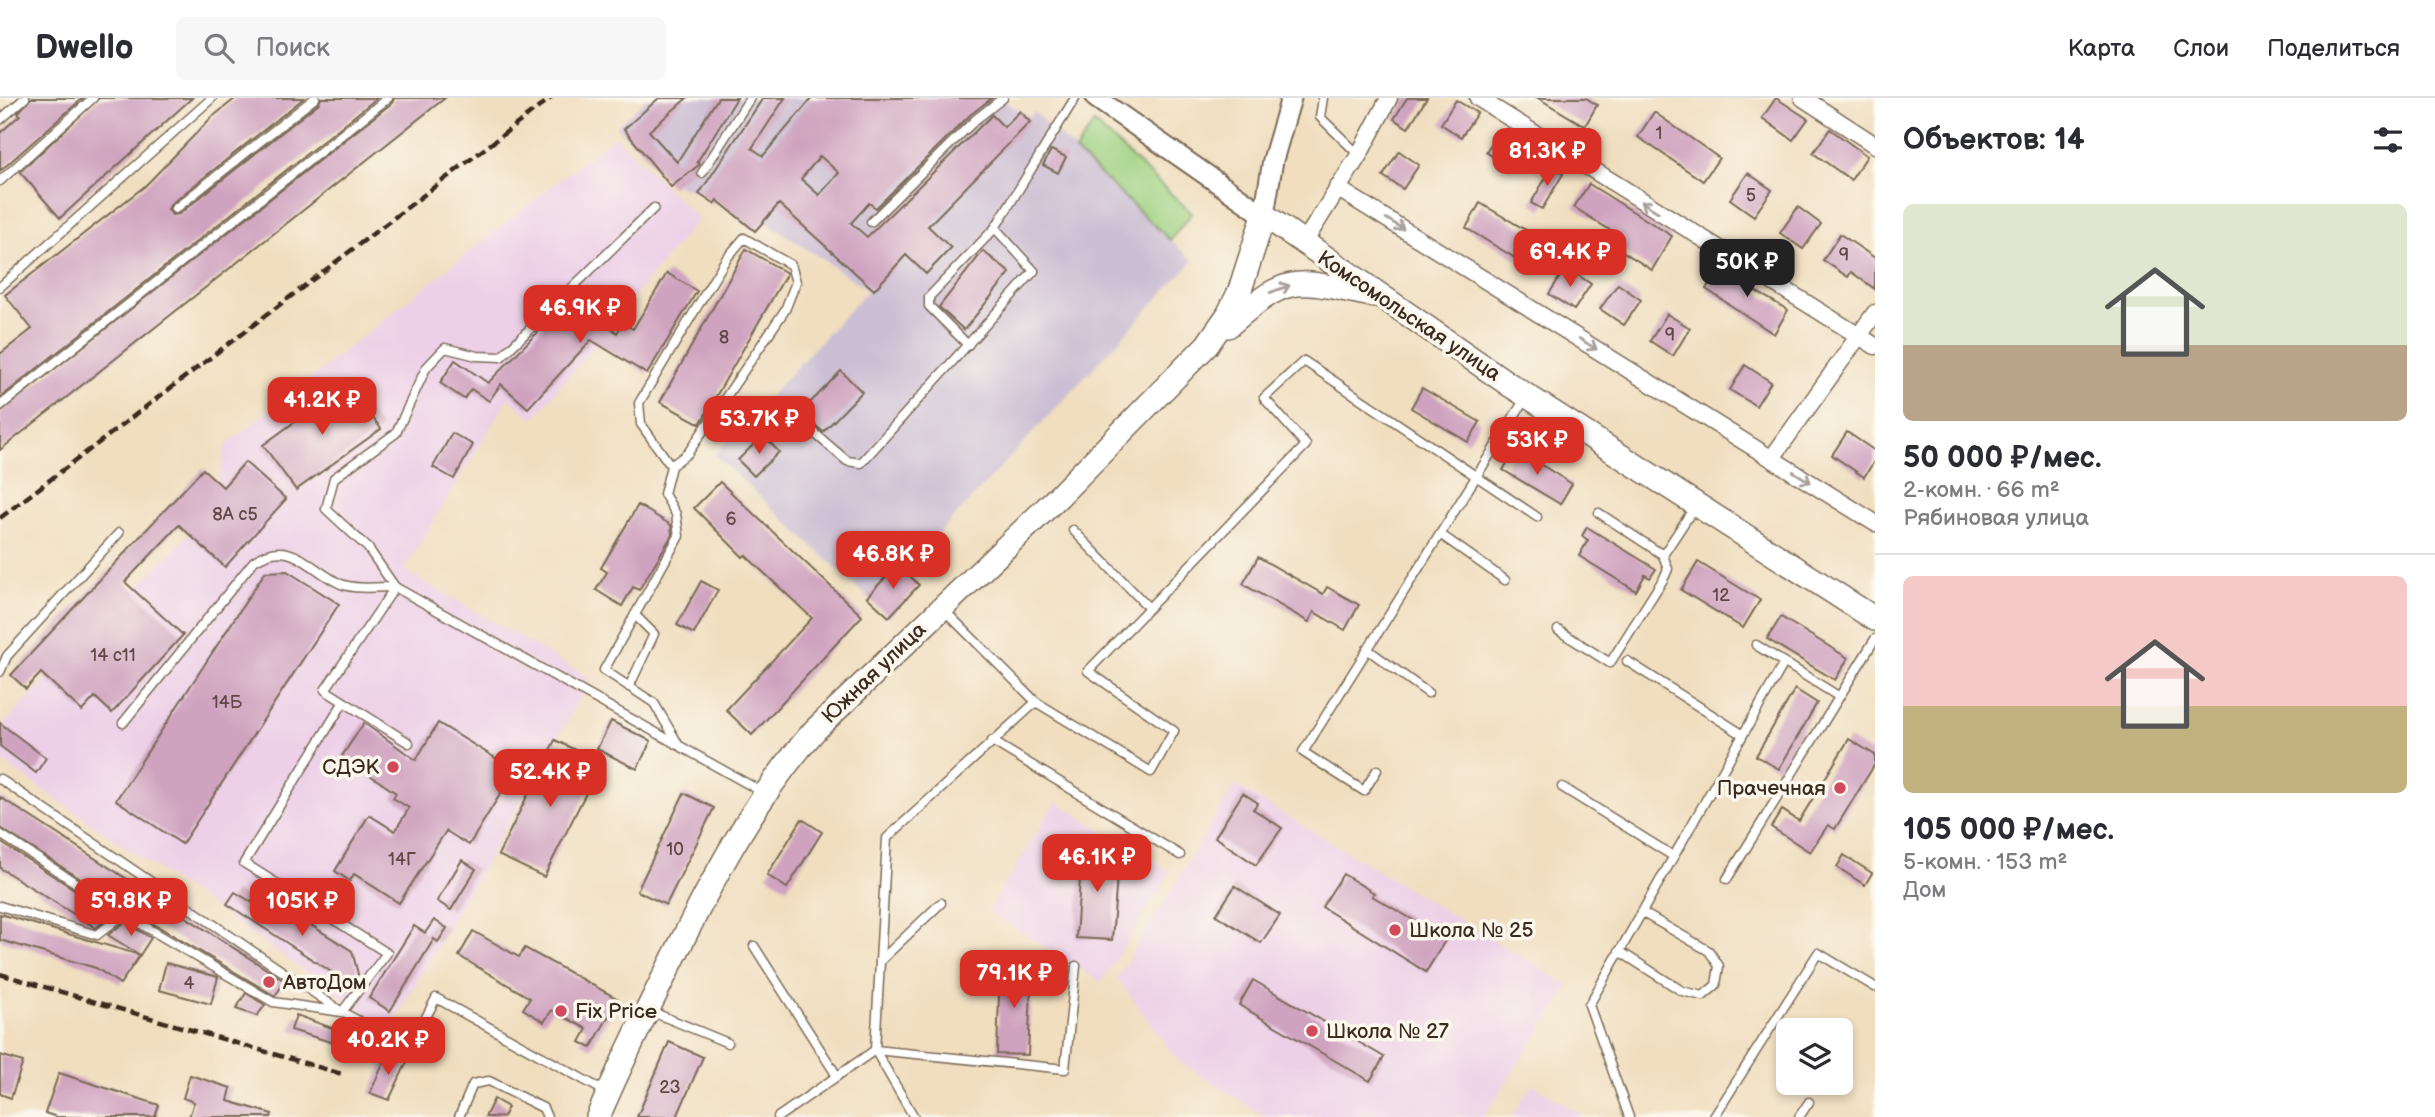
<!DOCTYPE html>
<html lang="ru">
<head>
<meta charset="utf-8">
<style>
	body { margin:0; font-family:"Balsamiq Sans",sans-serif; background:#f7f7f7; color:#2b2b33; height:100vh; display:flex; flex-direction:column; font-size:26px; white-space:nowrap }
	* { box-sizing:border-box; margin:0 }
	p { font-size:23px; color:#7c7c81 }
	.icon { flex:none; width:38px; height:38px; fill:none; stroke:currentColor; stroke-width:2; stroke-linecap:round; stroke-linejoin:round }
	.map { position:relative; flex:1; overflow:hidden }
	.panel { display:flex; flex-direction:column; background:#fff; width:560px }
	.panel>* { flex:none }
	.controls { position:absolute; left:1776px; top:920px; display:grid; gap:14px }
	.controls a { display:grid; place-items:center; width:77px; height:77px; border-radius:10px; background:#fff; box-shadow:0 4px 10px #0003; font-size:35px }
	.price { position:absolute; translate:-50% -60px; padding:0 16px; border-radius:14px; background:#d93025; color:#fff; font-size:23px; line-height:46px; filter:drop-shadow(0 2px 4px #0008) }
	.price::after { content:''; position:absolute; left:50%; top:42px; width:21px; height:16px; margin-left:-10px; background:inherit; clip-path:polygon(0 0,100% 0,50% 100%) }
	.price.on { background:#222; color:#fff }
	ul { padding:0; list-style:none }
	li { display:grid; align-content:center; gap:14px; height:371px; padding:0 28px }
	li+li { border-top:2px solid #e1e1e2 }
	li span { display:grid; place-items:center; height:217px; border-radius:10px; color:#555 }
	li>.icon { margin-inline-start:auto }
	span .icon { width:126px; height:126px; fill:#fffc; stroke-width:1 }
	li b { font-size:30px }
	h2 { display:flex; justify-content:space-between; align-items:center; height:84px; padding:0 28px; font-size:30px }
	header { display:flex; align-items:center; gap:42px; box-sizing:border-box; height:98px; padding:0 35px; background:#fff; border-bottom:2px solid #e1e1e2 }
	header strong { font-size:33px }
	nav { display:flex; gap:38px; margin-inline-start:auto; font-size:24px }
	.search { width:490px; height:63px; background:#f7f7f7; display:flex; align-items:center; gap:18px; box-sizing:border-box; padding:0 24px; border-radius:10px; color:#7c7c81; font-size:26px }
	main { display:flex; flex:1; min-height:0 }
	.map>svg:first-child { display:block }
</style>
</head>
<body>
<header>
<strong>Dwello</strong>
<div class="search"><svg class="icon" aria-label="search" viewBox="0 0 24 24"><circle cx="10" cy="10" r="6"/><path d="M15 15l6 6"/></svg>Поиск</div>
<nav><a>Карта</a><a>Слои</a><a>Поделиться</a></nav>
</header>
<main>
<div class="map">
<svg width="1875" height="1019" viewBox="0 0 1875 1019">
	<rect width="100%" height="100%" fill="#fbf7ec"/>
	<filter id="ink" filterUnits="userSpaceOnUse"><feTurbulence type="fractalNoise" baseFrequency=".0143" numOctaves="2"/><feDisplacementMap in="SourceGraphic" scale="14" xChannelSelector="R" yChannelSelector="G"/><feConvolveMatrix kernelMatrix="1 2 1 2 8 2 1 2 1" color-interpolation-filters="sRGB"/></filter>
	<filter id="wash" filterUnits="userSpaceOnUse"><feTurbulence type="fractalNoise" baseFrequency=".00686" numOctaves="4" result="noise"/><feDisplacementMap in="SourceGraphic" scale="28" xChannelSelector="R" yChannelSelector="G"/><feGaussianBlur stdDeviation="1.57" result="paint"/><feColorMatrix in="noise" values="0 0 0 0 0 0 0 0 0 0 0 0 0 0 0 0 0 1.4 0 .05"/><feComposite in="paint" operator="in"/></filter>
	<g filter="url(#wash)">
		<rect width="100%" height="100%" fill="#f0debf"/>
		<g fill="#edd0e8">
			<path d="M 615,38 L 698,121 L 533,321 L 508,300 L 404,472 L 591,581 L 389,932 L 0,662 L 0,630 L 221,403 L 218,385 L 226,347 Z"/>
			<path d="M 1235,687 L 1570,888 L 1483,1019 L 1266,1019 L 1178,963 L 1117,880 Z"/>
			<path d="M 1056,704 L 1171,774 L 1101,884 L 988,813 Z"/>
			<path d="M 1533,986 L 1584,1019 L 1511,1019 Z"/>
		</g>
		<path fill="#ccbed4" d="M 647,0 L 999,0 L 1029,19 L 1034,14 L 1193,163 L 874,505 L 715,357 L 868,192 L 740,106 L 680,88 L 616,29 Z"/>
		<path fill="#9ed181" stroke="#6c7e50" stroke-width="2" d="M 1094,25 L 1192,115 L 1170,142 L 1075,53 Z"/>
		<g id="blocks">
			<g fill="#cfa3c0" fill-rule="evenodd">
				<path d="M 31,0 L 83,0 L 0,73 L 0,35 L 20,17 L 18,15 Z"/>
				<path d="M 99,0 L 192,0 L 60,120 L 20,74 Z"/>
				<path d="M 236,0 L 304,0 L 171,106 L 168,111 L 172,117 L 179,116 L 319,5 L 321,0 L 377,0 L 0,300 L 0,256 L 32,231 L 5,197 L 145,88 L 211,20 Z"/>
				<path d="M 394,0 L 445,0 L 0,352 L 0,314 L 392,5 Z"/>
				<path d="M 659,0 L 687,0 L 649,33 L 677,64 L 718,0 L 737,0 L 697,64 L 700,66 L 671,89 L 624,31 Z"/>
				<path d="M 763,0 L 785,0 L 752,50 L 763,58 L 812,0 L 992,0 L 970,17 L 876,110 L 869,105 L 851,125 L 867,139 L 992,17 L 1004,29 L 1020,13 L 1030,24 L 928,128 L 951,150 L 926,176 L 906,157 L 874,192 L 779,106 L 755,133 L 717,102 L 714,106 L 699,96 ZM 820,58 L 839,75 L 819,97 L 801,81 Z"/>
				<path d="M 1407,0 L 1427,0 L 1408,30 L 1394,21 Z"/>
				<path d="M 1538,0 L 1586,0 L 1597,7 L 1585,28 Z"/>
				<path d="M 1776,0 L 1808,21 L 1793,42 L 1762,20 Z"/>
				<path d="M 1456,2 L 1477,15 L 1461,39 L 1441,26 Z"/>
				<path d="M 1654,14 L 1719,60 L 1703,83 L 1638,39 Z"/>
				<path d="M 1500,31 L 1521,44 L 1506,67 L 1486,54 Z"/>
				<path d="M 1830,31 L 1867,58 L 1851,82 L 1813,55 Z"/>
				<path d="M 1051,52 L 1066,59 L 1058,75 L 1043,67 Z"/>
				<path d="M 1399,53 L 1419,67 L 1403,91 L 1383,78 Z"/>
				<path d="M 1552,69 L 1563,76 L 1542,111 L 1531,105 Z"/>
				<path d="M 1748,75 L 1772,92 L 1754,118 L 1730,101 Z"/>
				<path d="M 1589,86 L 1672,138 L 1652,172 L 1616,149 L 1622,140 L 1574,109 Z"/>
				<path d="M 1480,105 L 1553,148 L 1538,174 L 1466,130 Z"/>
				<path d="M 1798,109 L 1821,126 L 1803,151 L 1780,135 Z"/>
				<path d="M 1840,136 L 1875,160 L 1875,191 L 1851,174 L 1848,179 L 1823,162 Z"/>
				<path d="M 746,151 L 787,175 L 700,326 L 660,304 Z"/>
				<path d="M 983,153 L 1010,175 L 964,232 L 939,209 Z"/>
				<path d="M 1722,166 L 1755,187 L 1752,191 L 1788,212 L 1774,236 L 1706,191 Z"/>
				<path d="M 1566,169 L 1591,186 L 1574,212 L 1549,196 Z"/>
				<path d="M 667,175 L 697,193 L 647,276 L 591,242 L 528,310 L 501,286 L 489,303 L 471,291 L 464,301 L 440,285 L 455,262 L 488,285 L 575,196 L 617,235 L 623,225 L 633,231 Z"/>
				<path d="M 1618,186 L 1641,202 L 1624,227 L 1600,211 Z"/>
				<path d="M 1667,216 L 1690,230 L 1673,258 L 1650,243 Z"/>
				<path d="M 1745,267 L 1771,284 L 1756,308 L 1730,292 Z"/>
				<path d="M 841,273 L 862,294 L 823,334 L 801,314 Z"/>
				<path d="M 348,285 L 381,331 L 296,392 L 263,347 Z"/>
				<path d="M 1422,290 L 1480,324 L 1468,344 L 1411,310 Z"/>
				<path d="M 1847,334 L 1875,353 L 1875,362 L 1864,379 L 1832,357 Z"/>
				<path d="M 452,335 L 473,347 L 454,381 L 433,369 Z"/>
				<path d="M 763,337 L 779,354 L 754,378 L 738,362 Z"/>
				<path d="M 1516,351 L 1572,386 L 1560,406 L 1503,372 Z"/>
				<path d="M 245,364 L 286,401 L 225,469 L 179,427 L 125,484 L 183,537 L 112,615 L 95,599 L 82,613 L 41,575 L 26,591 L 11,577 L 203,371 L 223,389 Z"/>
				<path d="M 720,384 L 862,518 L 752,637 L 726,612 L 812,520 L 745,457 L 743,459 L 694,410 Z"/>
				<path d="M 638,407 L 671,427 L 672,437 L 639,492 L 633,489 L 622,508 L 596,492 L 607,474 L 601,470 Z"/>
				<path d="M 1587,429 L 1656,471 L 1650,480 L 1645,477 L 1636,493 L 1579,458 L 1588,442 L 1582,438 Z"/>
				<path d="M 1258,459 L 1323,496 L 1327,489 L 1359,507 L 1345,532 L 1314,514 L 1309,524 L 1243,486 Z"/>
				<path d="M 1698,464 L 1760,502 L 1743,530 L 1681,492 Z"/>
				<path d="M 898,466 L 919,487 L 889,519 L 867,499 Z"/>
				<path d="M 287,473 L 339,506 L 182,746 L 116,702 L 265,474 Z"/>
				<path d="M 701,483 L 718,492 L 694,536 L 677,527 Z"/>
				<path d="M 1781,519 L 1848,560 L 1835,582 L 1767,541 Z"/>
				<path d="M 1795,591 L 1817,605 L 1779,671 L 1756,658 Z"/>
				<path d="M 611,623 L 651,643 L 637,671 L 597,651 Z"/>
				<path d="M 0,625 L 46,660 L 36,675 L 0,648 Z"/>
				<path d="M 364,625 L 416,662 L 438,625 L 515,672 L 469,747 L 446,733 L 399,805 L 354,776 L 350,783 L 335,773 L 369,717 L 395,733 L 409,710 L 393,700 L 396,695 L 342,658 Z"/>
				<path d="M 1849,641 L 1875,657 L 1875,666 L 1835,731 L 1828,727 L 1810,754 L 1771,729 L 1782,712 L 1799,723 Z"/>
				<path d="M 555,642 L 601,665 L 544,779 L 498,757 Z"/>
				<path d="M 684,695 L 714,710 L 666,807 L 637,793 Z"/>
				<path d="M 1243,695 L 1258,705 L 1253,711 L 1282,730 L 1256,767 L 1215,739 Z"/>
				<path d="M 0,699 L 285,883 L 275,898 L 127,810 L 0,730 Z"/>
				<path d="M 802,721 L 822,734 L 787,790 L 767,777 Z"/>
				<path d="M 0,744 L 113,816 L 96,830 L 0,770 Z"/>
				<path d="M 1082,751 L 1119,753 L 1112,842 L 1076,840 Z"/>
				<path d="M 1844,757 L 1872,775 L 1865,787 L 1837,769 Z"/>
				<path d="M 462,762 L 476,771 L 451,812 L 437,803 Z"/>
				<path d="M 1343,776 L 1374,795 L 1372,798 L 1446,841 L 1426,874 L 1322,809 Z"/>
				<path d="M 1235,788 L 1280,817 L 1261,845 L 1216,817 Z"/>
				<path d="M 235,794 L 268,814 L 274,804 L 352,853 L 358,876 L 347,892 L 333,882 L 336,877 L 227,806 Z"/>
				<path d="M 0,816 L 140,857 L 120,886 L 96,870 L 0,842 Z"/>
				<path d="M 434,822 L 447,830 L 438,844 L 434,841 L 390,913 L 369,900 L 414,828 L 425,835 Z"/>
				<path d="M 125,824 L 151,840 L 140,857 L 108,837 Z"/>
				<path d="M 473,833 L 519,859 L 525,850 L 618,901 L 591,950 L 580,944 L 587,931 L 552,912 L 544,924 L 523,911 L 530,900 L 459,858 Z"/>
				<path d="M 166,865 L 218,879 L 211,906 L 159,892 Z"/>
				<path d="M 1000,867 L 1032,869 L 1028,957 L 997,956 Z"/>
				<path d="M 1253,882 L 1384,959 L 1370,983 L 1239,907 Z"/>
				<path d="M 246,895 L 265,907 L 257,918 L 236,911 Z"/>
				<path d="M 296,917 L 365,942 L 361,953 L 291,932 Z"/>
				<path d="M 669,944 L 703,959 L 677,1019 L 637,1019 Z"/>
				<path d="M 388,955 L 407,964 L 389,1002 L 370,995 Z"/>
				<path d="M 0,957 L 23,964 L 11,1000 L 0,996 Z"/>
				<path d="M 59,975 L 159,1007 L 155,1019 L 57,1019 L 45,1015 Z"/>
				<path d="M 190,977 L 231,990 L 228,1003 L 272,1016 L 271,1019 L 189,1019 L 194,1004 L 183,1000 Z"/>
				<path d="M 494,1001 L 508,1009 L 503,1019 L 485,1019 Z"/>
			</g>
		</g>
	</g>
	<g filter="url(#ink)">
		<use href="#blocks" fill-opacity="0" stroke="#7a6956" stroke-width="2"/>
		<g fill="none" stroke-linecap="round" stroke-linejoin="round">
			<g stroke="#7a6956" stroke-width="11">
				<g id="service">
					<path d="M 1323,0 L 1320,19 L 1359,57"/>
					<path d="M 0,22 L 25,0"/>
					<path d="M 702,75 L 750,0"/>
					<path d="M 0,83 L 93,0"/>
					<path d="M 654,110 L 501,259 L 477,258 L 445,250 L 426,270 L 396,335 L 334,380 L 326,411 L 368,450 L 395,489 L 764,695"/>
					<path d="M 175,111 L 315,0"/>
					<path d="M 871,124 L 975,22 L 1003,0"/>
					<path d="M 0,189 L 212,0"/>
					<path d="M 968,247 L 929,208 L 929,199 L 995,130"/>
					<path d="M 0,308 L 388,0"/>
					<path d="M 812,333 L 847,363 L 861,365 L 1034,173 L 995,130 L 1075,0"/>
					<path d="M 671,368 L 641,326 L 639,305 L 726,161 L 744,140 L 791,167 L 796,184 L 785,212 L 688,355 L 671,368 L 664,396 L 676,416 L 679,438 L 604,572 L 654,605 L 677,644"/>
					<path d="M 1599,415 L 1663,457"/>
					<path d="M 1073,432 L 1149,510"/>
					<path d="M 1440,436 L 1505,482"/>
					<path d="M 395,489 L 325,592 L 409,645"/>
					<path d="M 944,512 L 1036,604"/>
					<path d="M 1558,532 L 1610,565 L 1664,480 L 1668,471 L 1663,457 L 1694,410"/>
					<path d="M 1756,547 L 1838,598"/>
					<path d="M 1367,551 L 1428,595"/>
					<path d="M 1627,563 L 1742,636"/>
					<path d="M 0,574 L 7,558 L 119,435"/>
					<path d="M 629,589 L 654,536 L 635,517"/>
					<path d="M 123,625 L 254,463 C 292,438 309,472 341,486 C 357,492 378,489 395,489"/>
					<path d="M 992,643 L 1180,757"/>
					<path d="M 1377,672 L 1364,693 L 1303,654 L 1525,301"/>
					<path d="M 0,681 L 342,914 L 387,855 L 244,765 L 343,605"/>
					<path d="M 1562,689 L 1673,758"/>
					<path d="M 0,736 L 124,816 L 273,904 L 342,914 L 410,950 L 436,900 L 606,994"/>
					<path d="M 1727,781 L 1875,541"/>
					<path d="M 0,808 L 97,837 L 124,816"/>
					<path d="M 754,848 L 837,978"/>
					<path d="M 1619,853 L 1682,893 L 1703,898 L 1716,887 L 1719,868 L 1709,853 L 1643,815"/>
					<path d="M 880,863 L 941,805"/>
					<path d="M 1076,868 L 1065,971 L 875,952 L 887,740 L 1036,604 L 1151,674 L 1174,633 L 1088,573 L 1306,347 L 1264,300 L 1304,263 L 1537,419"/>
					<path d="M 650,913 L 728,945"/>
					<path d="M 459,1019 L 473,986 L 489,983 L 543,1010 L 547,1019"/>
					<path d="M 778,1019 L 875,952 L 914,1019"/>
					<path d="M 1629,1019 L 1589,907 L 1784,565"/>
					<path d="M 1714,1019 L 1818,855 L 1875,889"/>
					<path d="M 1799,1019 L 1809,1004"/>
				</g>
			</g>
			<g stroke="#7a6956" stroke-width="19">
				<g id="minor">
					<path d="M 1478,0 L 1875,248"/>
					<path d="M 1803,0 L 1875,47"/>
					<path d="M 1337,90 L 1875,425"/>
					<path d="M 1303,146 L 1359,57 L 1389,0"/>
					<path d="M 1772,360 L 1875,215"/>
				</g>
			</g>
			<g stroke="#7a6956" stroke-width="23">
				<path id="tertiary" d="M 1096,0 L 1264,117 L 1273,62 L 1291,0"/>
			</g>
			<g stroke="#7a6956" stroke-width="26">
				<g id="secondary">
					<path d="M 1228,228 C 1289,175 1294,181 1371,197"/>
					<path d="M 598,1019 C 623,960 652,902 681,845 C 719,769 758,696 815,632 L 1059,398 L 1207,247 L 1228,217 L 1239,195 L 1264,117 L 1510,287 L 1875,521"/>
				</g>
			</g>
			<use href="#service" stroke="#fff" stroke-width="8"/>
			<use href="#minor" stroke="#fff" stroke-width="16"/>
			<use href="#tertiary" stroke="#fff" stroke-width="19"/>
			<use href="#secondary" stroke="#fff" stroke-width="23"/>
			<g stroke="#3b2a1e" stroke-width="4.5" stroke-dasharray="10 5" stroke-linecap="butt">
				<path d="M 0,420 L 551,0"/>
				<path d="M 0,876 L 342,976"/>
			</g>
		</g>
		<defs><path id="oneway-shaft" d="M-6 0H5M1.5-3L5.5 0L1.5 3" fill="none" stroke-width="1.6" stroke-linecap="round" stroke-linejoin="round" transform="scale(1.75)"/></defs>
		<g stroke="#a79f9a">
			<use href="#oneway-shaft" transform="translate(1650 109) rotate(-148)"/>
			<use href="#oneway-shaft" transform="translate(1395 126) rotate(32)"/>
			<use href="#oneway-shaft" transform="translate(1280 191) rotate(-20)"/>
			<use href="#oneway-shaft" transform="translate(1588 246) rotate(32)"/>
			<use href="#oneway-shaft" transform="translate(1802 379) rotate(32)"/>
		</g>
	</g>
	<g fill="#d1495b" stroke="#fbf7ec" stroke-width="2.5">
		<circle cx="393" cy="669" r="7"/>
		<circle cx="1840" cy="690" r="7"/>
		<circle cx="1395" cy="832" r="7"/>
		<circle cx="269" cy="884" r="7"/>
		<circle cx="561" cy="913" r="7"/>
		<circle cx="1312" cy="933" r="7"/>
	</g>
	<g text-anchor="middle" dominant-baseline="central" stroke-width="7" stroke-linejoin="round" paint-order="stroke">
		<g font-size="18" fill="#604846">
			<text x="1659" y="35">1</text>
			<text x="1751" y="97">5</text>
			<text x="1844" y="157">9</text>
			<text x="1670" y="237">9</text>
			<text x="724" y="239">8</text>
			<text x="235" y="416">8А с5</text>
			<text x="731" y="421">6</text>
			<text x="1721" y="497">12</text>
			<text x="113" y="557">14 с11</text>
			<text x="227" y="604">14Б</text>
			<text x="675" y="751">10</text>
			<text x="402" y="761">14Г</text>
			<text x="189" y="885">4</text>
			<text x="670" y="989">23</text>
		</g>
		<g font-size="21" fill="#3b2a1e" stroke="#fbf7ec">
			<text transform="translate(1409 218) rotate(34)">Комсомольская улица</text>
			<text transform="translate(874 575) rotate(-44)">Южная улица</text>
		</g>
		<g font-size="21" fill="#3b2a1e" stroke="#fbf7ec" text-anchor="start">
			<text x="379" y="669" text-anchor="end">СДЭК</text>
			<text x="1826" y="690" text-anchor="end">Прачечная</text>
			<text x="1409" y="832">Школа № 25</text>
			<text x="283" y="884">АвтоДом</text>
			<text x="575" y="913">Fix Price</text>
			<text x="1326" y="933">Школа № 27</text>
		</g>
	</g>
</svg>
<div class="controls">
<a><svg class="icon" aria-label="layers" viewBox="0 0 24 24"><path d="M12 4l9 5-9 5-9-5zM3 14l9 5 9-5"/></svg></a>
</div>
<b class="price" style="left:1547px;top:90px">81.3K ₽</b>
<b class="price" style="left:1570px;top:191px">69.4K ₽</b>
<b class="price on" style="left:1747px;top:201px">50K ₽</b>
<b class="price" style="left:580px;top:247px">46.9K ₽</b>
<b class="price" style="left:322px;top:339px">41.2K ₽</b>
<b class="price" style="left:759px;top:358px">53.7K ₽</b>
<b class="price" style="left:1537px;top:379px">53K ₽</b>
<b class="price" style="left:893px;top:493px">46.8K ₽</b>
<b class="price" style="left:550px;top:711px">52.4K ₽</b>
<b class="price" style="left:1097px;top:796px">46.1K ₽</b>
<b class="price" style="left:131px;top:840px">59.8K ₽</b>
<b class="price" style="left:302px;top:840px">105K ₽</b>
<b class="price" style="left:1014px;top:912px">79.1K ₽</b>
<b class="price" style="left:388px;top:979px">40.2K ₽</b>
</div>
<section class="panel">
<h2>Объектов: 14<svg class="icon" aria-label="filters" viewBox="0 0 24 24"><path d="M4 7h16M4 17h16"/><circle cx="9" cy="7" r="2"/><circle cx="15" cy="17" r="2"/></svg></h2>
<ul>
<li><span style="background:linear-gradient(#dfe7d0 65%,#b9a48a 0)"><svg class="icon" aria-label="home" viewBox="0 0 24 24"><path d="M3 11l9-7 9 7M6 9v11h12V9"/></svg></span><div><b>50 000 ₽/мес.</b><p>2-комн. · 66 m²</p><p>Рябиновая улица</p></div></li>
<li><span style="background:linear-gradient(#f6c9c9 60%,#c2b280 0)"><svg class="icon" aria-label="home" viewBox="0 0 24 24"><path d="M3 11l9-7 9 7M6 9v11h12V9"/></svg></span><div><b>105 000 ₽/мес.</b><p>5-комн. · 153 m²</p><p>Дом</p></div></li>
</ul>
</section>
</main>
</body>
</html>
